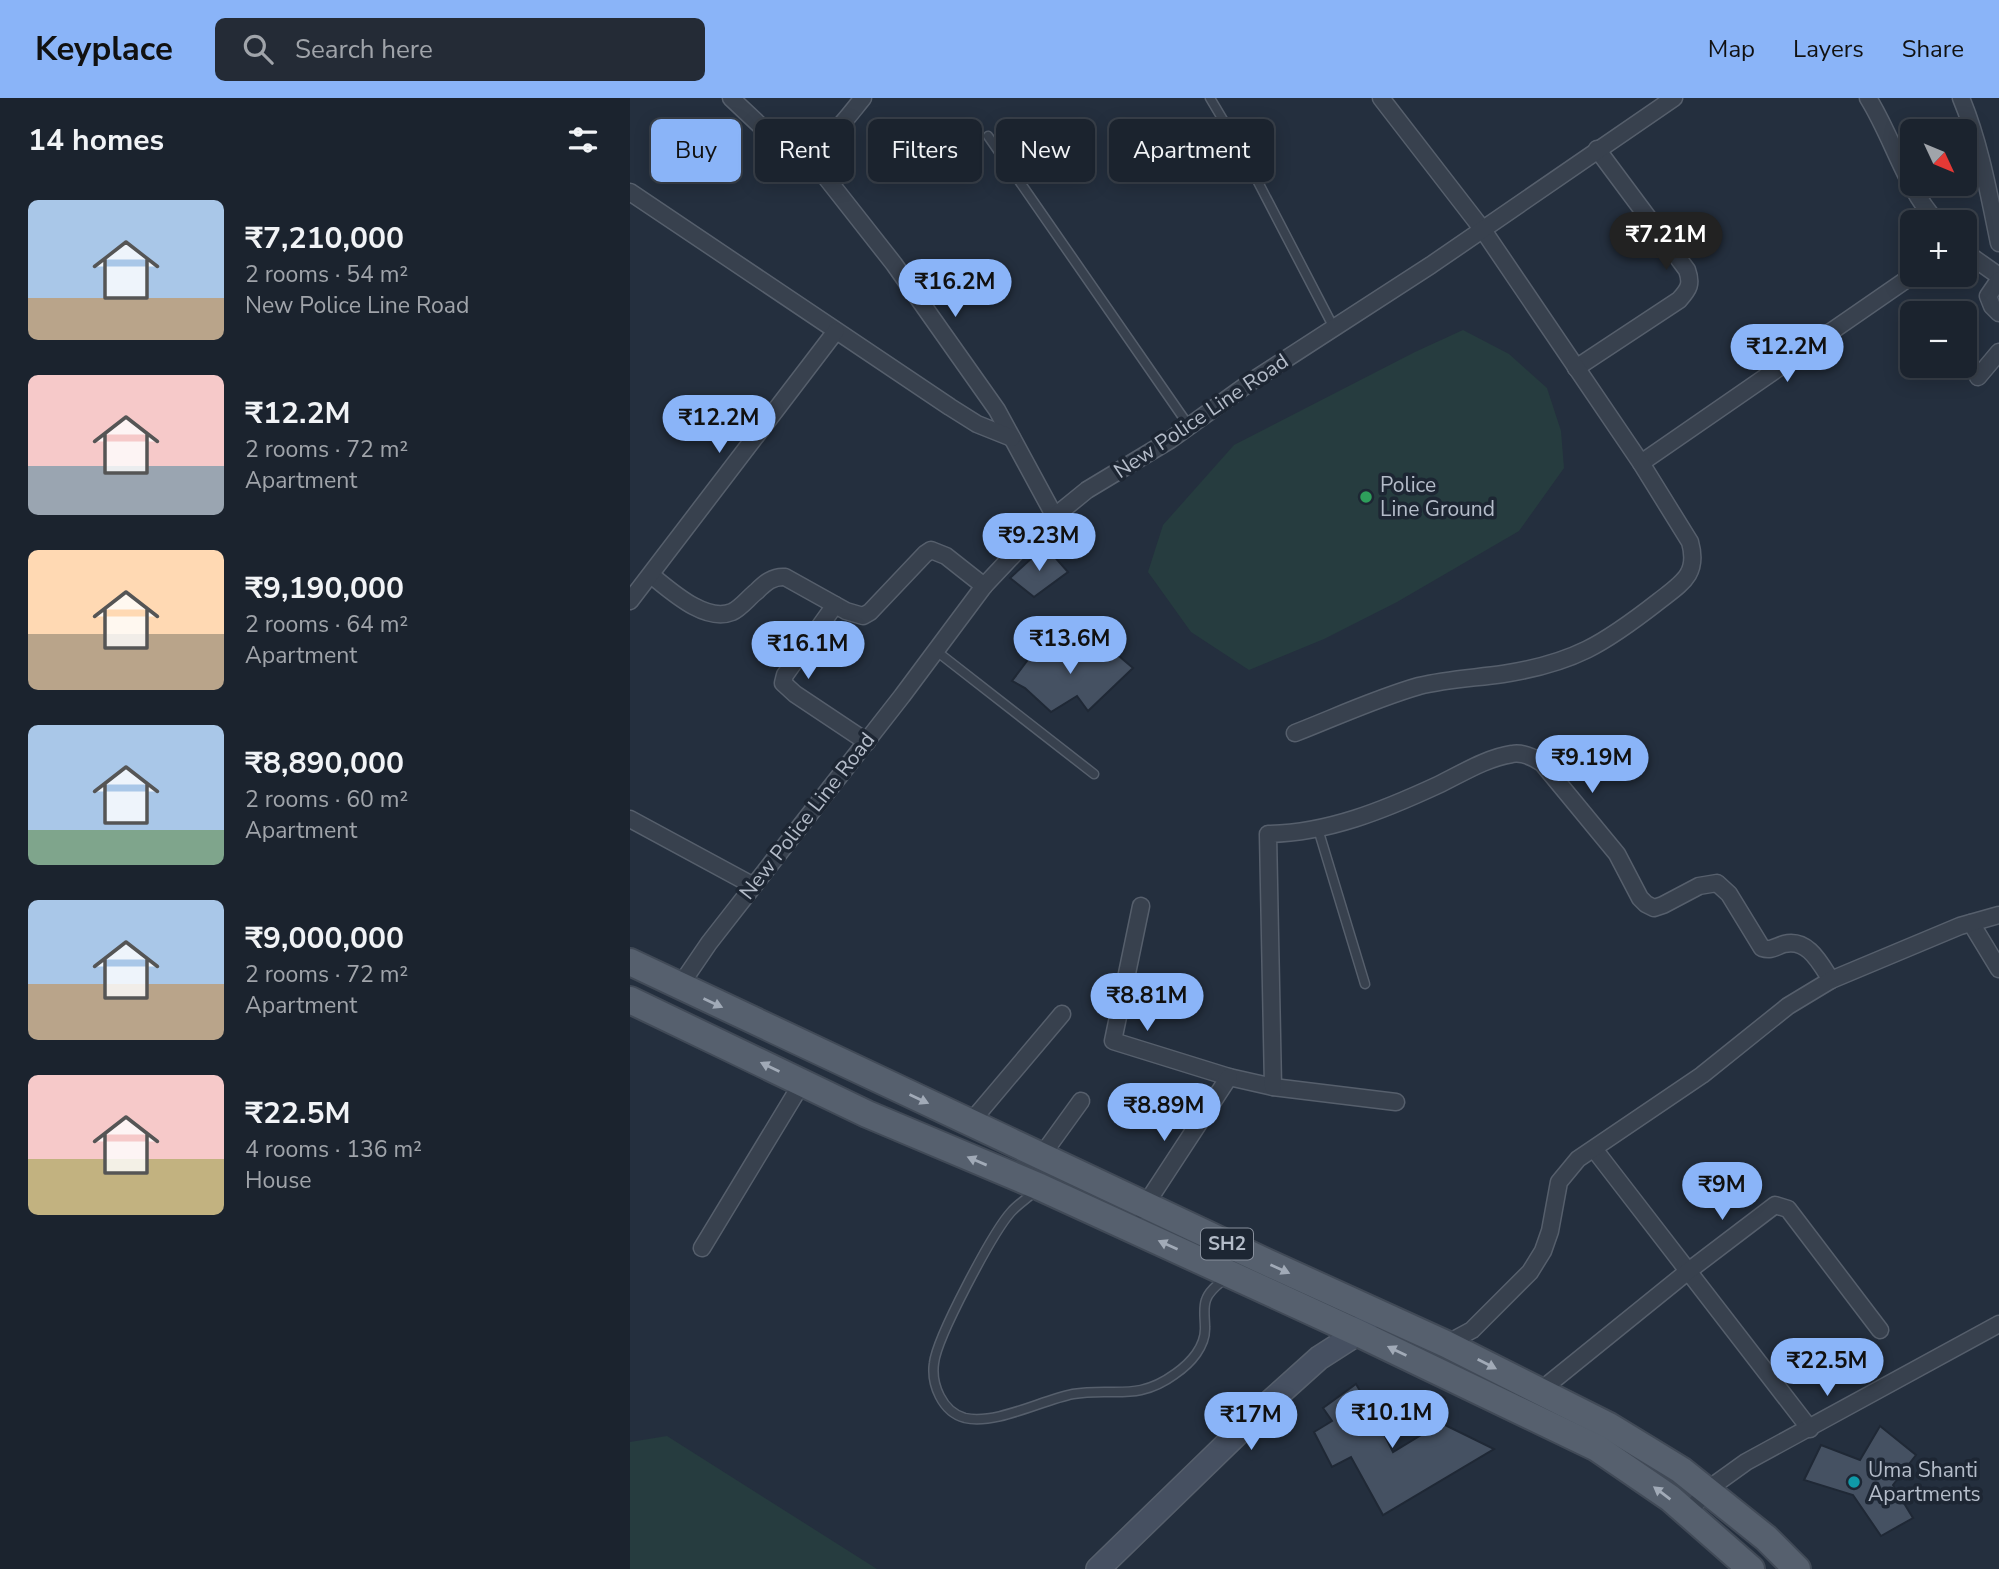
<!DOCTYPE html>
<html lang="en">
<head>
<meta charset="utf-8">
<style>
	body { margin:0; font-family:"Nunito Sans",sans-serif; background:#242b36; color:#f1f3f6; height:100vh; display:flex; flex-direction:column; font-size:26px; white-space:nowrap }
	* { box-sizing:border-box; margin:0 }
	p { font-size:23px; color:#a0a4aa }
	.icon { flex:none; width:38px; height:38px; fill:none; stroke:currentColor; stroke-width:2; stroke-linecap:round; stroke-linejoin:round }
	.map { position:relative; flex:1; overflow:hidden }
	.side { display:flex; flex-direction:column; background:#1b232e; width:630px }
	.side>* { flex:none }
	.banner { position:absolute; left:21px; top:21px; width:665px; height:63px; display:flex; gap:14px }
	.needle { width:46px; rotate:134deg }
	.buttons { position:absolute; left:1270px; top:21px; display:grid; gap:14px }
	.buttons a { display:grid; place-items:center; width:77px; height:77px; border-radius:10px; background:#1b232e; box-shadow:0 4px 18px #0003,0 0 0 2px #39404a; font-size:35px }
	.price { position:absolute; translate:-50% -60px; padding:0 16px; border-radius:24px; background:#8ab4f8; color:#111; font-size:23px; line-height:46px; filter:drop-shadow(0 2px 4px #0008) }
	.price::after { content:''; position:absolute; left:50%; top:42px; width:21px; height:16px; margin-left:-10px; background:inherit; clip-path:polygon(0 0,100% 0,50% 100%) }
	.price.on { background:#222; color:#fff }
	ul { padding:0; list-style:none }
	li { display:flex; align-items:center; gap:21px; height:175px; padding:0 28px }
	li span { display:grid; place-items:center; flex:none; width:196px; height:140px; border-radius:10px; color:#555 }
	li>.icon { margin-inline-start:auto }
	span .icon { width:84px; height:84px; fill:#fffc; stroke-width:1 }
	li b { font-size:30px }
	h2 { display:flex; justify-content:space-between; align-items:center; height:84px; padding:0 28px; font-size:30px }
	.pill { padding:0 24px; border-radius:10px; background:#1b232e; box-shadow:0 4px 18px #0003,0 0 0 2px #39404a; font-size:24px; line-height:63px }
	.pill.on { background:#8ab4f8; color:#111 }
	header { display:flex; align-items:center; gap:42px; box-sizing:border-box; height:98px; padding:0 35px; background:#8ab4f8; color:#111 }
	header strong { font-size:33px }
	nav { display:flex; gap:38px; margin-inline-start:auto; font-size:24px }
	.search { width:490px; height:63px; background:#242b36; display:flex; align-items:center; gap:18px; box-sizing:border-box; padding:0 24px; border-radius:10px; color:#a0a4aa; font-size:26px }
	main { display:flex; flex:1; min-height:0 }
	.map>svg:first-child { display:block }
</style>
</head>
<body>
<header>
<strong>Keyplace</strong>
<div class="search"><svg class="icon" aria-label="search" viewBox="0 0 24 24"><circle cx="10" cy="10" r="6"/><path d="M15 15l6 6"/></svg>Search here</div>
<nav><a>Map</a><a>Layers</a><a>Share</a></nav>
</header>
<main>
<section class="side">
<h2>14 homes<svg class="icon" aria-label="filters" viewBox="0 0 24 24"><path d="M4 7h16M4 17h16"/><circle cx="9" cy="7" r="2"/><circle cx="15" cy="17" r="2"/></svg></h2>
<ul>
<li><span style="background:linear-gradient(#a9c7e8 70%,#b9a48a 0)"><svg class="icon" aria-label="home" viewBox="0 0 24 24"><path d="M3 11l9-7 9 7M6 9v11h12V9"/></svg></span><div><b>₹7,210,000</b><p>2 rooms · 54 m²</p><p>New Police Line Road</p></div></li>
<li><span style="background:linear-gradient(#f6c9c9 65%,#9aa5b1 0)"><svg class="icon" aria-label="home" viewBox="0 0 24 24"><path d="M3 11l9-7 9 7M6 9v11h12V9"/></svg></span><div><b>₹12.2M</b><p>2 rooms · 72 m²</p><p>Apartment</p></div></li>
<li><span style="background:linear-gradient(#ffd9b3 60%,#b9a48a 0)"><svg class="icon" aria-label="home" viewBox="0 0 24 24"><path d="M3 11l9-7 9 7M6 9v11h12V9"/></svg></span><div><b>₹9,190,000</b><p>2 rooms · 64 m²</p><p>Apartment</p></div></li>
<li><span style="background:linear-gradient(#a9c7e8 75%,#7fa58c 0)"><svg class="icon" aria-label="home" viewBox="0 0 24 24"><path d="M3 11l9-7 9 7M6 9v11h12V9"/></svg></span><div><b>₹8,890,000</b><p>2 rooms · 60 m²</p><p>Apartment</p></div></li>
<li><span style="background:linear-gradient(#a9c7e8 60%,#b9a48a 0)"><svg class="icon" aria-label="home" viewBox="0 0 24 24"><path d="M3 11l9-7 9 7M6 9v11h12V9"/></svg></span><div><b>₹9,000,000</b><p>2 rooms · 72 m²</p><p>Apartment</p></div></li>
<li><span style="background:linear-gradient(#f6c9c9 60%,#c2b280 0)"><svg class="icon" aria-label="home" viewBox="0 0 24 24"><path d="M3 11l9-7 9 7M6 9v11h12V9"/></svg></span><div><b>₹22.5M</b><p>4 rooms · 136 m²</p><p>House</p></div></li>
</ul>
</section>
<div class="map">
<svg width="1369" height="1471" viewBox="0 0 1369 1471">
	<rect width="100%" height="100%" fill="#242f3e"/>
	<g fill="#263c3f">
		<path d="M 833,232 L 879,256 L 917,290 L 931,333 L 934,370 L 889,433 L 767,504 L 694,541 L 619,572 L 561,534 L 518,474 L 533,427 L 604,347 L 785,254 Z"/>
		<path d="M 37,1338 L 247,1471 L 0,1471 L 0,1344 Z"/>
	</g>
	<g fill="#455162" stroke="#1f2835" stroke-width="2">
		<path d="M 415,448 L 438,474 L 404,499 L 380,480 Z"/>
		<path d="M 409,547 L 437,551 L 463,560 L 483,553 L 503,570 L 458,613 L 447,598 L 421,614 L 395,590 L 382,583 Z"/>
		<path d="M 726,1286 L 743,1315 L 765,1297 L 772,1305 L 749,1326 L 763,1354 L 811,1325 L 864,1351 L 753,1417 L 721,1359 L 702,1369 L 684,1334 L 702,1323 L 693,1310 Z"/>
		<path d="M 804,1294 L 815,1300 L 805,1323 L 792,1318 Z"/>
		<path d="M 1250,1328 L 1286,1357 L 1263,1387 L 1283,1420 L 1251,1438 L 1223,1397 L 1174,1382 L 1191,1347 L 1230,1362 Z"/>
	</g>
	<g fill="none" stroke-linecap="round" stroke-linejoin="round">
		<g stroke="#565f6c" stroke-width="11">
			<g id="lane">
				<path d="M 580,0 L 614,57 L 704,230"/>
				<path d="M 358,38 L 559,328"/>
				<path d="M 305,552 L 464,676"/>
				<path d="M 688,731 L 735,886"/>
				<path d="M 405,1093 C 398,1100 388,1106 381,1114 C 363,1134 307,1239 304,1265 C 301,1286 312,1314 335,1320 C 366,1327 412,1302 443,1296 C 483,1289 507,1304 545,1276 C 561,1265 576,1248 575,1229 C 575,1220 573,1210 576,1202 C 579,1192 590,1185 597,1179"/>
			</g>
		</g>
		<g stroke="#565f6c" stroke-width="19">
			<g id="street">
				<path d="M 101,0 L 153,49 L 169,56 C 198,48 215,22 233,0"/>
				<path d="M 1238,0 C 1263,40 1275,89 1307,124"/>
				<path d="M 1331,0 C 1350,45 1359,97 1369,145"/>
				<path d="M 176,54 L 264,166 L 367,312 L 425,419"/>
				<path d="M 0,94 L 320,309 L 347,326 L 382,340"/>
				<path d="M 1335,154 L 1369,178"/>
				<path d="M 1369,182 L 1358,198 L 1362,208 L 1369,215"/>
				<path d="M 946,270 L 1049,202 C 1059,191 1062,186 1057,172 L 967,51"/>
				<path d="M 1348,279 L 1369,254"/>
				<path d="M 1011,365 L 1283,177"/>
				<path d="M 21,477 C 40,492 75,525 102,514 C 111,510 119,499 127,493 C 135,485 143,478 155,479 L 216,513 L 233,518 L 240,514 L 295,456 L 301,452 L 316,458 L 354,488"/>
				<path d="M 0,503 L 206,233"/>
				<path d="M 205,507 L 155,577 L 153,585 L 165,596 L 237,644"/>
				<path d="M 665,635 C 706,619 747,600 789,588 C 817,581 845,580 873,576 C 944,565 974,546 1029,503 C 1052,485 1069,476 1060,444 L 1011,365 L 853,132 L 751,0"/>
				<path d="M 0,721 L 122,787"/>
				<path d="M 511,808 L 483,943 L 599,979 L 643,989 L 766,1004"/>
				<path d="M 1341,825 L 1369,871"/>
				<path d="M 49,889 L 79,845 L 272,598 L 354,488 L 403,436 L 457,392 L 540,342 L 622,283 L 801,167 L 1044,0"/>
				<path d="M 643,989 L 638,736 C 698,735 754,712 808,687 C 831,676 856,660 882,656 C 893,654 903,659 912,665 L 987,756 L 1010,800 L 1016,806 L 1024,810 L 1033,807 L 1069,788 L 1087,785 L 1099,796 L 1132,850 C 1141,853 1145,849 1154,846 C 1178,840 1190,865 1201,882"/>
				<path d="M 340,1025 L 432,916"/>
				<path d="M 964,1051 L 1180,1331"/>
				<path d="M 412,1057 L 451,1003"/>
				<path d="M 512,1112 L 599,979"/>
				<path d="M 72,1150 L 172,985"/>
				<path d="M 816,1246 L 842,1232 L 900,1174 L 913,1153 L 920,1133 L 929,1084 L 948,1061 L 1072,977 L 1158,908 L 1201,882 L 1330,828 L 1369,817"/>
				<path d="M 910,1293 L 1057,1174 L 1145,1107 L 1158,1111 L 1250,1232"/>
				<path d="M 1058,1415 L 1077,1392 L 1116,1364 L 1369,1226"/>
			</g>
		</g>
		<g stroke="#565f6c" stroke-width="26">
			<path id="secondary" d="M 468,1471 L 640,1304 L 689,1260 L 728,1235 L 737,1222"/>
		</g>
		<g stroke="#414a57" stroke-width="30">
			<g id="primary">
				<path d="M 0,864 L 634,1163 L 816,1246 L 979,1328 L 1051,1372 L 1136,1440 L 1167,1471"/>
				<path d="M 0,902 L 237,1016 L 410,1089 L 728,1235 L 967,1350 L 1040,1400 L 1121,1471"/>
			</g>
		</g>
		<use href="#lane" stroke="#38414e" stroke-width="8"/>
		<use href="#street" stroke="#38414e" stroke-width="16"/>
		<use href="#secondary" stroke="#465061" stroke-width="23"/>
		<use href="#primary" stroke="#56606e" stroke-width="26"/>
	</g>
	<defs><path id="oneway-solid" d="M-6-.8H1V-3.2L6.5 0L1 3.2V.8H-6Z" transform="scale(1.75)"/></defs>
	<g fill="#a1aab7">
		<use href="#oneway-solid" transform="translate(83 905) rotate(25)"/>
		<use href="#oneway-solid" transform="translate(140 969) rotate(-154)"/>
		<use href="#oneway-solid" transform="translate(289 1001) rotate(25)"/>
		<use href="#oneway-solid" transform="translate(347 1063) rotate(-157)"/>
		<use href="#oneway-solid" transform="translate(538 1147) rotate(-156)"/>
		<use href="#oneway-solid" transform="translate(650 1171) rotate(24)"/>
		<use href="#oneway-solid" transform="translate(767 1253) rotate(-154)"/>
		<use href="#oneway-solid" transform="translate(857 1266) rotate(27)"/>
		<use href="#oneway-solid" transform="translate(1032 1395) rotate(-143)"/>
	</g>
	<circle fill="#2e9e5b" stroke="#1d2633" stroke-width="2.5" cx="736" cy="399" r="7"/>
	<circle fill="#0f9aa8" stroke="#1d2633" stroke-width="2.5" cx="1224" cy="1384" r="7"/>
	<g text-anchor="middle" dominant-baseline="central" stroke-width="7" stroke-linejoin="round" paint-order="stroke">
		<rect fill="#1d2633" stroke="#878f9c" stroke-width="2" x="571" y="1130.5" width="52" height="31" rx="5"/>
		<g font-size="19" font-weight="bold" fill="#b4bcc9">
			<text x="597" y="1146">SH2</text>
		</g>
		<g font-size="21" fill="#b4bcc9" stroke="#1d2633">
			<text transform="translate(571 318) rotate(-34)">New Police Line Road</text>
			<text transform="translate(177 718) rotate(-52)">New Police Line Road</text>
		</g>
		<g font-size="21" fill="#b4bcc9" stroke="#1d2633" text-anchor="start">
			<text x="750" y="387">Police<tspan x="750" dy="24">Line Ground</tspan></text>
			<text x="1238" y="1372">Uma Shanti<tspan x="1238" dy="24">Apartments</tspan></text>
		</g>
	</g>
</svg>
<div class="buttons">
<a><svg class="needle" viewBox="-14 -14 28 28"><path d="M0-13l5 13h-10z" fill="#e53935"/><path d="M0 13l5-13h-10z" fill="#a0a4aa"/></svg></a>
<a>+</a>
<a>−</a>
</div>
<b class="price on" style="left:1036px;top:174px">₹7.21M</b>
<b class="price" style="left:325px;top:221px">₹16.2M</b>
<b class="price" style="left:1157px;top:286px">₹12.2M</b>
<b class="price" style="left:89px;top:357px">₹12.2M</b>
<b class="price" style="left:409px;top:475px">₹9.23M</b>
<b class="price" style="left:440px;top:578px">₹13.6M</b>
<b class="price" style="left:178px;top:583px">₹16.1M</b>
<b class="price" style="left:962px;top:697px">₹9.19M</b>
<b class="price" style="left:517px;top:935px">₹8.81M</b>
<b class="price" style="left:534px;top:1045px">₹8.89M</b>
<b class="price" style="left:1092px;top:1124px">₹9M</b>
<b class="price" style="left:1197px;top:1300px">₹22.5M</b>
<b class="price" style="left:762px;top:1352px">₹10.1M</b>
<b class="price" style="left:621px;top:1354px">₹17M</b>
<div class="banner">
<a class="pill on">Buy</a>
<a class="pill">Rent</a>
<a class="pill">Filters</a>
<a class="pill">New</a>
<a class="pill">Apartment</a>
</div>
</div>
</main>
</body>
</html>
